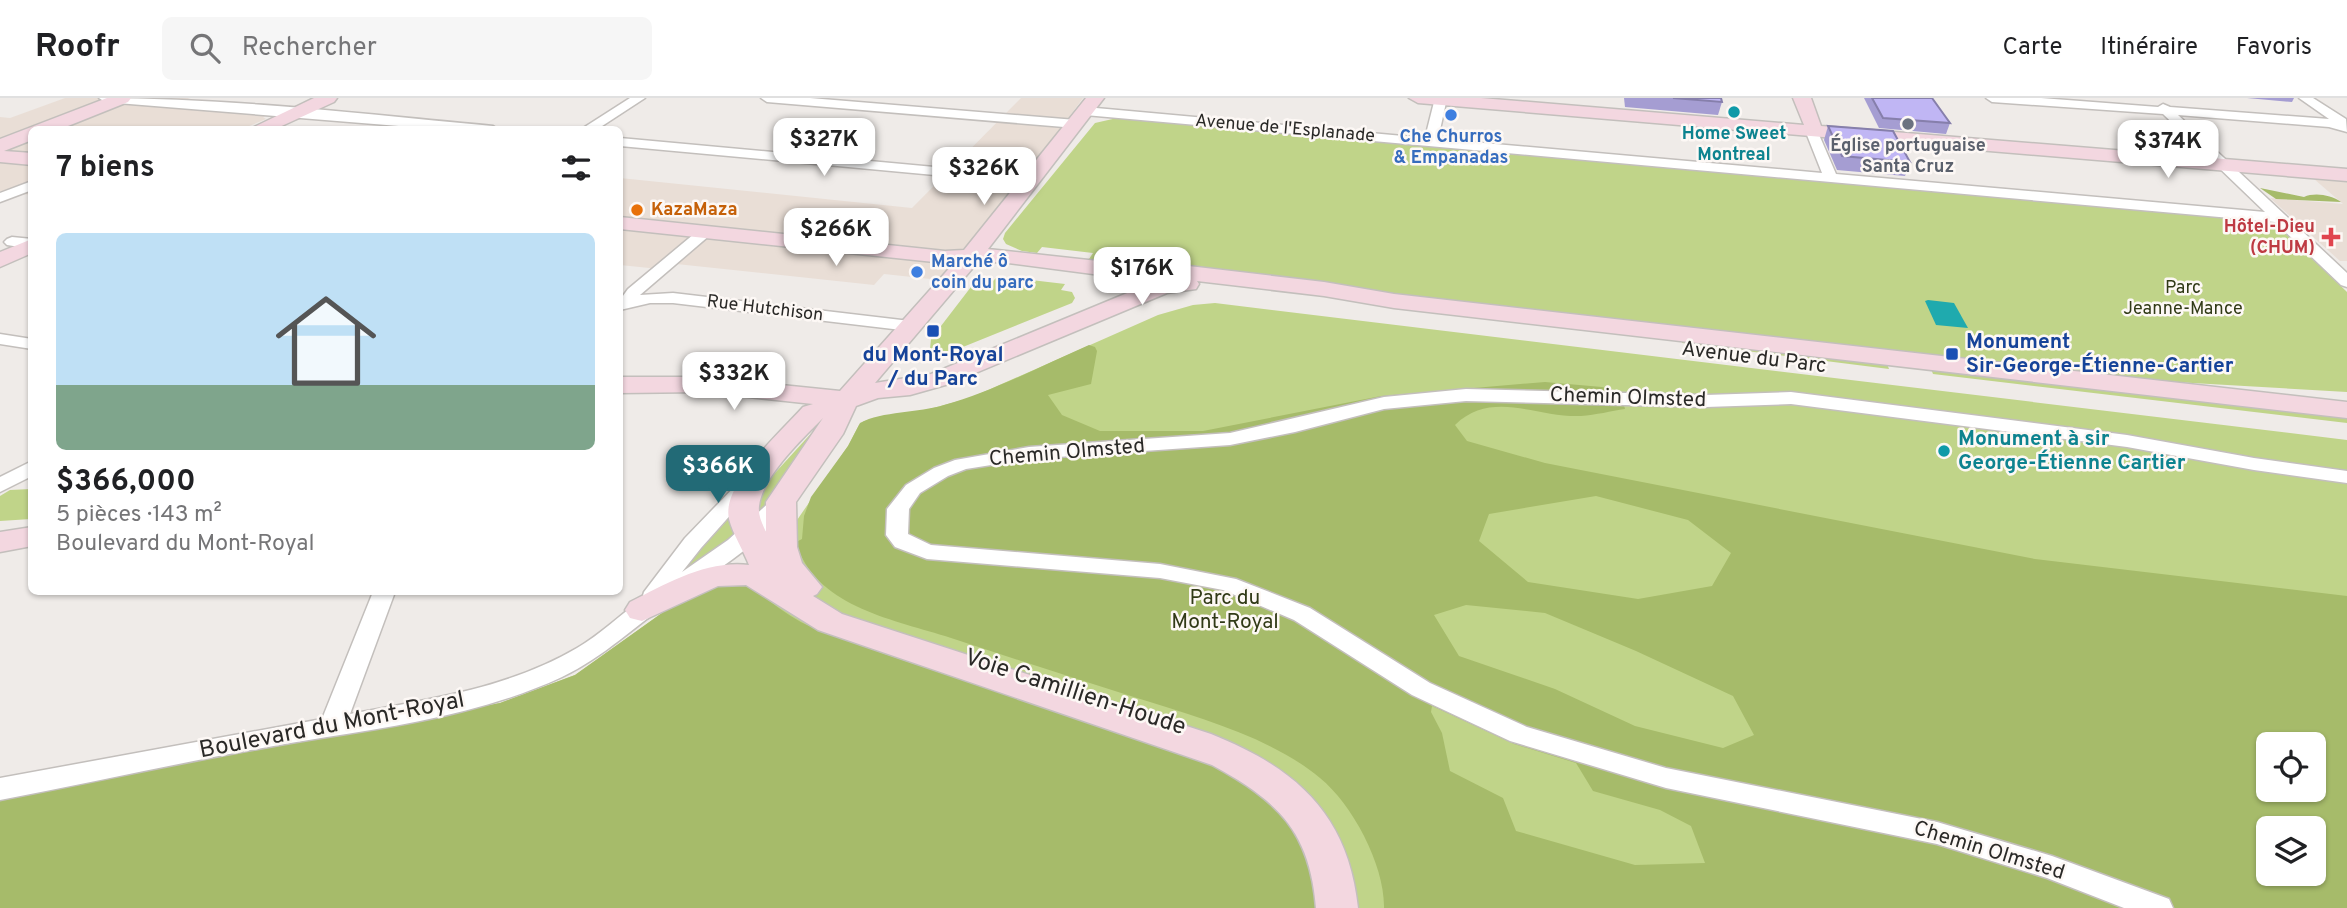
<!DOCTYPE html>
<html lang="fr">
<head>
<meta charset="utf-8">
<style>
	body { margin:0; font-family:Overpass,sans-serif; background:#f6f6f6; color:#202124; height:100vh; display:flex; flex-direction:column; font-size:26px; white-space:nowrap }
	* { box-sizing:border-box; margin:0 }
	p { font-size:23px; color:#757577 }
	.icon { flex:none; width:38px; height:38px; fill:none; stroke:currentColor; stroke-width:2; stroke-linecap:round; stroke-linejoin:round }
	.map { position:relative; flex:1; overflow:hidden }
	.sheet { position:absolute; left:28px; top:28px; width:595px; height:469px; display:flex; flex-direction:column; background:#fff; border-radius:10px; box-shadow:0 2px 5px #0004 }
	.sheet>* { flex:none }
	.buttons { position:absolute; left:2256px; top:634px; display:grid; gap:14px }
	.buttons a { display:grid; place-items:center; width:70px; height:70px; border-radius:10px; background:#fff; box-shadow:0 2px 5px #0004; font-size:35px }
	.price { position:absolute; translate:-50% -60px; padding:0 16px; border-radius:14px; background:#fff; color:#222; font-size:23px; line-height:46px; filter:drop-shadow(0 2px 4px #0008) }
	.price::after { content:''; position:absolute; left:50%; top:42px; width:21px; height:16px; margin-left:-10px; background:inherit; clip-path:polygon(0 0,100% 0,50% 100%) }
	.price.current { background:#226a76; color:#fff }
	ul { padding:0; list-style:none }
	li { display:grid; align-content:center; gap:14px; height:371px; padding:0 28px }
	li span { display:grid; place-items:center; height:217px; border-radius:10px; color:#555 }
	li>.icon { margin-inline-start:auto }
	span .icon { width:126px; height:126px; fill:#fffc; stroke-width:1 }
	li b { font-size:30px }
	h2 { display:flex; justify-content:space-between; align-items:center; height:84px; padding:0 28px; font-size:30px }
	header { display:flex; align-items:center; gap:42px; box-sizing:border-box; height:98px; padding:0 35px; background:#fff; border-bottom:2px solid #e0e0e0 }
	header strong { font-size:33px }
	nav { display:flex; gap:38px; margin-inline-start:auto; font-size:24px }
	.search { width:490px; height:63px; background:#f6f6f6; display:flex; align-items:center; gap:18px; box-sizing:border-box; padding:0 24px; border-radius:10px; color:#757577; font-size:26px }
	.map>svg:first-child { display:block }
</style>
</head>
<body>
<header>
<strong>Roofr</strong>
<div class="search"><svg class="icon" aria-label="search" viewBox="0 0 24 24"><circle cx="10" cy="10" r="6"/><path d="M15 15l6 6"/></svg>Rechercher</div>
<nav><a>Carte</a><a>Itinéraire</a><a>Favoris</a></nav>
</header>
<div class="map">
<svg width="2347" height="810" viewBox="0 0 2347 810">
	<rect width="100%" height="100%" fill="#efebe8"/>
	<g fill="#e9ded6">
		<path d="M 65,0 L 190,0 L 176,6 L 268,17 L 263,19 L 266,21 L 242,31 L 32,32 L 31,97 L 0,93 L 0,19 L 10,20 Z"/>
		<path d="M 1021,0 L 1083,0 L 949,183 L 884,176 L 874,187 L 667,165 L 659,171 L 620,167 L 620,80 L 912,110 Z"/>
		<path d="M 2314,81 L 2347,83 L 2347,163 L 2340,163 L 2270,100 L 2343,106 Z"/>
	</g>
	<g fill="#c0d489" fill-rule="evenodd">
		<path d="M 1117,20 L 2266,123 L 2280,129 L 2347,194 L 2347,294 L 2175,284 L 1089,161 L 1093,155 L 1042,149 L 1037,155 L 1022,153 L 1006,146 L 1003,141 L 1005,135 L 1095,25 Z"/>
		<path d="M 998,178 L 1065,186 L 1061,192 L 1072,194 L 1075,200 L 1072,205 L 953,253 L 933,254 L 930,251 L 931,241 L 974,185 L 992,184 Z"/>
		<path d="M 1215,205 L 2347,342 L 2347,810 L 0,810 L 0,701 L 500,605 L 575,577 L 676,505 L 753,486 L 848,348 L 859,327 L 864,323 L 922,313 L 970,300 L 1158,217 L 1193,207 ZM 2268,646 L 2314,646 L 2314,691 L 2268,691 ZM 2268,730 L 2314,730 L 2314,775 L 2268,775 Z"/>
		<path d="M 1682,243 L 1887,266 L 1889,271 L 1682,245 Z"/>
		<path d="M 1931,271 L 2347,320 L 2347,325 L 1933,276 Z"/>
		<path d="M 816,330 L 774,398 L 759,414 L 753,407 L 764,387 Z"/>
		<path d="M 31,391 L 31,421 L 0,423 L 0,398 L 10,392 Z"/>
		<path d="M 730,418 L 737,436 L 683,477 L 677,474 L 725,419 Z"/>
	</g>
	<g fill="#a6bb6a" fill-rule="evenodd">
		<path d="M 2260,90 L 2304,99 C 2315,94 2331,97 2341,104 L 2276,101 Z"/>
		<path d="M 1089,247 L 1095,249 L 1097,253 L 1091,286 L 1048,297 L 1062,317 L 1100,333 L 1203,333 L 1381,298 L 1545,284 L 1602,289 L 1620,293 L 1625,311 C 1611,313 1596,317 1581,318 C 1538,320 1492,291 1455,327 L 1467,343 L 1545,365 L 2035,461 L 2347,498 L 2347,810 L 1384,810 C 1385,768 1353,707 1320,680 C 1271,639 1197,619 1137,600 C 1073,580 1009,559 945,538 C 890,521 814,507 796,444 L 802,441 L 804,418 L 811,399 L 848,348 L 860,325 C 882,313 919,315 944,307 C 994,293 1041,268 1089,247 ZM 1596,398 L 1688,422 L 1731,455 L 1712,488 L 1638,501 L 1528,484 L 1479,443 L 1489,416 ZM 1466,507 L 1545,515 L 1636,553 L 1733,598 L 1754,637 L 1723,650 L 1635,628 L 1555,591 L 1459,558 L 1434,517 ZM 1432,608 L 1514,646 L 1576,665 L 1593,693 L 1660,712 L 1691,728 L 1705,765 L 1635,767 L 1516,733 L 1503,700 L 1450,673 L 1442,635 L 1431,614 ZM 2268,646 L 2314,646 L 2314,691 L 2268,691 ZM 2268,730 L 2314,730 L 2314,775 L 2268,775 Z"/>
		<path d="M 739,482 C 763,496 782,515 807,527 C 912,569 1022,599 1129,637 C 1176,654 1240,670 1275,708 C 1299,734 1315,775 1316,810 L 0,810 L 0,701 L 500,605 L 575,577 L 690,495 Z"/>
	</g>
	<path fill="#1faaae" d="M 1928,202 L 1954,205 L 1968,230 L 1936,227 L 1925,203 Z"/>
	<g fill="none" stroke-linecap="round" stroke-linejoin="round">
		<g stroke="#c3bfbc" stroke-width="3">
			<g id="street">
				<path d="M 99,0 C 230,0 363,16 493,28 L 499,32 L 448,32 L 105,4 Z"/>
				<path d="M 630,0 L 645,0 L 596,32 L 580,32 Z"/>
				<path d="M 761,0 L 810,0 L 1076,22 L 1082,26 L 1076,30 L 767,4 Z"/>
				<path d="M 1435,0 L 1447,0 L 1438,41 L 1822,75 L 1805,32 L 1811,28 L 1817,32 L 1836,76 L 2265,114 L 2163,16 L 1992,4 L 1986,0 L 2041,0 L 2158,9 L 2163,6 L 2170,9 L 2329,21 L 2299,0 L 2313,0 L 2346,21 L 2347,34 L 2329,29 L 2178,17 L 2347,175 L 2347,189 L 2341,187 L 2275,124 L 1085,17 L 1079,13 L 1085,9 L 1425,40 Z"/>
				<path d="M 620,40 L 1032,78 L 1039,82 L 1032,86 L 620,48 Z"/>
				<path d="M 32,83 L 32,92 L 0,104 L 0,95 Z"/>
				<path d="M 705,129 L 713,134 L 710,137 L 640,197 L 673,195 L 910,223 L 919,228 L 910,233 L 673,205 L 650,205 L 620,212 L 620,202 L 628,191 L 700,131 Z"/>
				<path d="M 12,139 L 32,141 L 32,151 L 7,147 L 4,144 L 7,141 Z"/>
				<path d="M 0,236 L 32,241 L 32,251 L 0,246 Z"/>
				<path d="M 1466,291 L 1706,297 L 1791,294 L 2127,337 L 2254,360 L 2347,373 L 2347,385 L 2254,372 L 2127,349 L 1791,306 L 1706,309 L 1466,303 L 1384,311 L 1295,334 L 1230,347 L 1029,361 L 966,371 L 948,378 L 920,395 L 909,411 L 908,436 L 931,447 L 1160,466 L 1236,481 L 1310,510 L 1430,585 L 1527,629 L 1666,670 L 1937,724 L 2052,758 L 2169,801 L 2173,810 L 2124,810 L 2047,780 L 1937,746 L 1666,690 L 1510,643 L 1412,597 L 1294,522 L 1223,492 L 1160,480 L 927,461 L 895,449 L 886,437 L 887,411 L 906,387 L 934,370 L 955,362 L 1029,349 L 1230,335 L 1384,299 Z"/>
				<path d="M 32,363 L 32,378 L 0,394 L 0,379 Z"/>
				<path d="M 749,379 L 756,381 L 759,385 L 701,450 L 682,474 L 728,442 L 774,400 L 788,400 L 791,404 C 763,445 715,474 674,501 C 636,527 604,559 562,579 C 489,613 405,627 327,639 C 218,656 109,681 0,702 L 0,680 L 322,621 L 373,494 L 395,494 L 350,616 C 429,601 507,591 577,550 C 601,536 620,517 642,501 L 644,494 L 685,440 L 742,381 Z"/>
			</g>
		</g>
		<g stroke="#c3bfbc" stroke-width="3">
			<g id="secondary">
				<path d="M 107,0 L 131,0 L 128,4 L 58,32 L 32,32 L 32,42 L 4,53 L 32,55 L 32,67 L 0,64 L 0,41 Z"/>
				<path d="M 314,0 L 337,0 L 334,4 L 273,32 L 248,32 Z"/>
				<path d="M 1086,0 L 1104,0 L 988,151 L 1116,165 L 1180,167 L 1324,184 L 1394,196 L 2347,304 L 2347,320 L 1394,210 L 1324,198 L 1197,183 L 1199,186 L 1196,191 L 1167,195 L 949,286 L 910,297 L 878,300 L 856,308 L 843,336 L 796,404 L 797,449 L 802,465 L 822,489 L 817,496 L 813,498 L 842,516 L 1211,636 C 1296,670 1348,716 1358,810 L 1316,810 C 1310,733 1278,703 1212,667 L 818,532 L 746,487 L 718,488 L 642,523 L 630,520 L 625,512 L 630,504 C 668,485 706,462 749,467 C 743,452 733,436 729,421 C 721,386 782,333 803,309 L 813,306 L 703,294 L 620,295 L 620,279 L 703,279 L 840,293 L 953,166 L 620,131 L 620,119 L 945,153 L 964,152 ZM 1000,164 L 1116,179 L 1175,181 L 1154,184 L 931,276 L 875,285 L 977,165 ZM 823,320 L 766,404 L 766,434 C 762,425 758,418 759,408 C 762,379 803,340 823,320 Z"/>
				<path d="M 1409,0 L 1481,0 L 1804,27 L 1793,0 L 1811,0 L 1821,28 L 2347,71 L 2347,83 L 1418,5 Z"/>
				<path d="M 32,141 L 32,155 L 0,169 L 0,154 Z"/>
				<path d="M 32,429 L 32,448 L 0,454 L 0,434 Z"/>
			</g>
		</g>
		<use href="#street" fill="#fff" fill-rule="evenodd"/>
		<use href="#secondary" fill="#f3d7e0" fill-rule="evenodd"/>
	</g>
	<g fill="#a59dd2">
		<path d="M 1624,0 L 1721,0 L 1722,4 L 1718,17 L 1625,9 Z"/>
		<path d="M 1864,0 L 1932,0 L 1950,25 L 1946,36 L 1879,30 Z"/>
		<path d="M 2247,0 L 2294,0 L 2292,4 Z"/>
		<path d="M 1828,28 L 1910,64 L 1905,78 L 1837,72 L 1824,42 Z"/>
	</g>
	<g fill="#c0b6f4" stroke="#867fab" stroke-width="2">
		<path d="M 1673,0 L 1721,0 L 1722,4 Z"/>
		<path d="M 1872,0 L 1932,0 L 1950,25 L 1883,20 Z"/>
		<path d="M 1828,28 L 1893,33 L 1910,64 L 1842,58 Z"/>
	</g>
	<g fill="#0f9aa8" stroke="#fdf8f5" stroke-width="2.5">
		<circle cx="1734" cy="14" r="7"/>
		<circle cx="1944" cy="353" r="7"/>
	</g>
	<g fill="#3f7fe0" stroke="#fdf8f5" stroke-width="2.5">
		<circle cx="1451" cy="17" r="7"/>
		<circle cx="917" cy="174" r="7"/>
	</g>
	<circle fill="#6b7280" stroke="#fdf8f5" stroke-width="2.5" cx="1908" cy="26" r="7"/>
	<circle fill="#e8710a" stroke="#fdf8f5" stroke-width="2.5" cx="637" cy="112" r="7"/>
	<path fill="#e0444e" stroke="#fdf8f5" stroke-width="2.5" d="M2327.5 128.5h7v7h7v7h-7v7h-7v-7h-7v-7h7z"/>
	<g fill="#1a4fb4" stroke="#fdf8f5" stroke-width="2.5">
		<rect x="926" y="226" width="14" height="14" rx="3.5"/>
		<rect x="1945" y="249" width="14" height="14" rx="3.5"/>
	</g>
	<g text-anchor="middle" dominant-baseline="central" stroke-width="5" stroke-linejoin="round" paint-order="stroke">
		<g font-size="18" fill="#2a2927" stroke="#fdf8f5">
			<text transform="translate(1285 31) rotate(5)">Avenue de l'Esplanade</text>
			<text transform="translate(765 211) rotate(7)">Rue Hutchison</text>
		</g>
		<g font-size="18" font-weight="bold" fill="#0d838f" stroke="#fdf8f5">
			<text x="1734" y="36">Home Sweet<tspan x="1734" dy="21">Montreal</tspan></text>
		</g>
		<g font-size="18" font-weight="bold" fill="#366cbe" stroke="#fdf8f5">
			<text x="1451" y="39">Che Churros<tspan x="1451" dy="21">&amp; Empanadas</tspan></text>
			<text x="931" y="164" text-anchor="start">Marché ô<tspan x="931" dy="21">coin du parc</tspan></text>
		</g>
		<g font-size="18" font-weight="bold" fill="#5b616d" stroke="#fdf8f5">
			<text x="1908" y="48">Église portuguaise<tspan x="1908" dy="21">Santa Cruz</tspan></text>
		</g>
		<g font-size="18" font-weight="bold" fill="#c56008" stroke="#fdf8f5" text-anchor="start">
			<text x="651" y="112">KazaMaza</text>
		</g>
		<g font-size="18" font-weight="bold" fill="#be3a42" stroke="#fdf8f5" text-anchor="end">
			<text x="2315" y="129">Hôtel-Dieu<tspan x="2315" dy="21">(CHUM)</tspan></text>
		</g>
		<g font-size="18" fill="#313a17" stroke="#fdf8f5">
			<text x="2183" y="190">Parc<tspan x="2183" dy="21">Jeanne-Mance</tspan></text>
		</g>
		<g font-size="21" font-weight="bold" fill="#164399" stroke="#fdf8f5" text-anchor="start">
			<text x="1966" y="244">Monument<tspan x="1966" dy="24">Sir-George-Étienne-Cartier</tspan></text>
			<text x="933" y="257" text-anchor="middle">du Mont-Royal<tspan x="933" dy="24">/ du Parc</tspan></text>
		</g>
		<g font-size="21" fill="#2a2927" stroke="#fdf8f5">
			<text transform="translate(1754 260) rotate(7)">Avenue du Parc</text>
			<text transform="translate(1628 300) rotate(2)">Chemin Olmsted</text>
			<text transform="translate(1067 355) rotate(-5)">Chemin Olmsted</text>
			<text transform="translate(1989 753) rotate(17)">Chemin Olmsted</text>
		</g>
		<g font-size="21" font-weight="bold" fill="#0d838f" stroke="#fdf8f5" text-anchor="start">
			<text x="1958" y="341">Monument à sir<tspan x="1958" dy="24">George-Étienne Cartier</tspan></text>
		</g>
		<g font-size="21" fill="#313a17" stroke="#fdf8f5">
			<text x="1225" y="500">Parc du<tspan x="1225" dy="24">Mont-Royal</tspan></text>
		</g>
		<g font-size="24" fill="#2a2927" stroke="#fdf8f5">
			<text transform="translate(1075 595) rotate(18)">Voie Camillien-Houde</text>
			<text transform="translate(332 628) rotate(-11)">Boulevard du Mont-Royal</text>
		</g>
	</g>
</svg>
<div class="buttons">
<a><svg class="icon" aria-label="locate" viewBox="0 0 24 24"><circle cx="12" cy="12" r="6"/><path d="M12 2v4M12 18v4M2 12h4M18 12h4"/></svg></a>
<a><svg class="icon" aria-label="layers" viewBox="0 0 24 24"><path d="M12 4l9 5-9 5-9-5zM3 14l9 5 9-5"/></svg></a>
</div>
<b class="price" style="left:824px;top:80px">$327K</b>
<b class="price" style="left:2168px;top:82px">$374K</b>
<b class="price" style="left:984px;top:109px">$326K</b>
<b class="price" style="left:836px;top:170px">$266K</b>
<b class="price" style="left:1142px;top:209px">$176K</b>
<b class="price" style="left:734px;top:314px">$332K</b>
<b class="price current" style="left:718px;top:407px">$366K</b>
<section class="sheet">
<h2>7 biens<svg class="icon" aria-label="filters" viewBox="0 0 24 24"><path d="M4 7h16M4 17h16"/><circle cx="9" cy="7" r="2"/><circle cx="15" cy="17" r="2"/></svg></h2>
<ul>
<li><span style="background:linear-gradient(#bfe0f5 70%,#7fa58c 0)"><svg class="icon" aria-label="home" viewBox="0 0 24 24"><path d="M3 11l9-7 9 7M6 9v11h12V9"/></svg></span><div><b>$366,000</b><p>5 pièces · 143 m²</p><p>Boulevard du Mont-Royal</p></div></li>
</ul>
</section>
</div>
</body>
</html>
